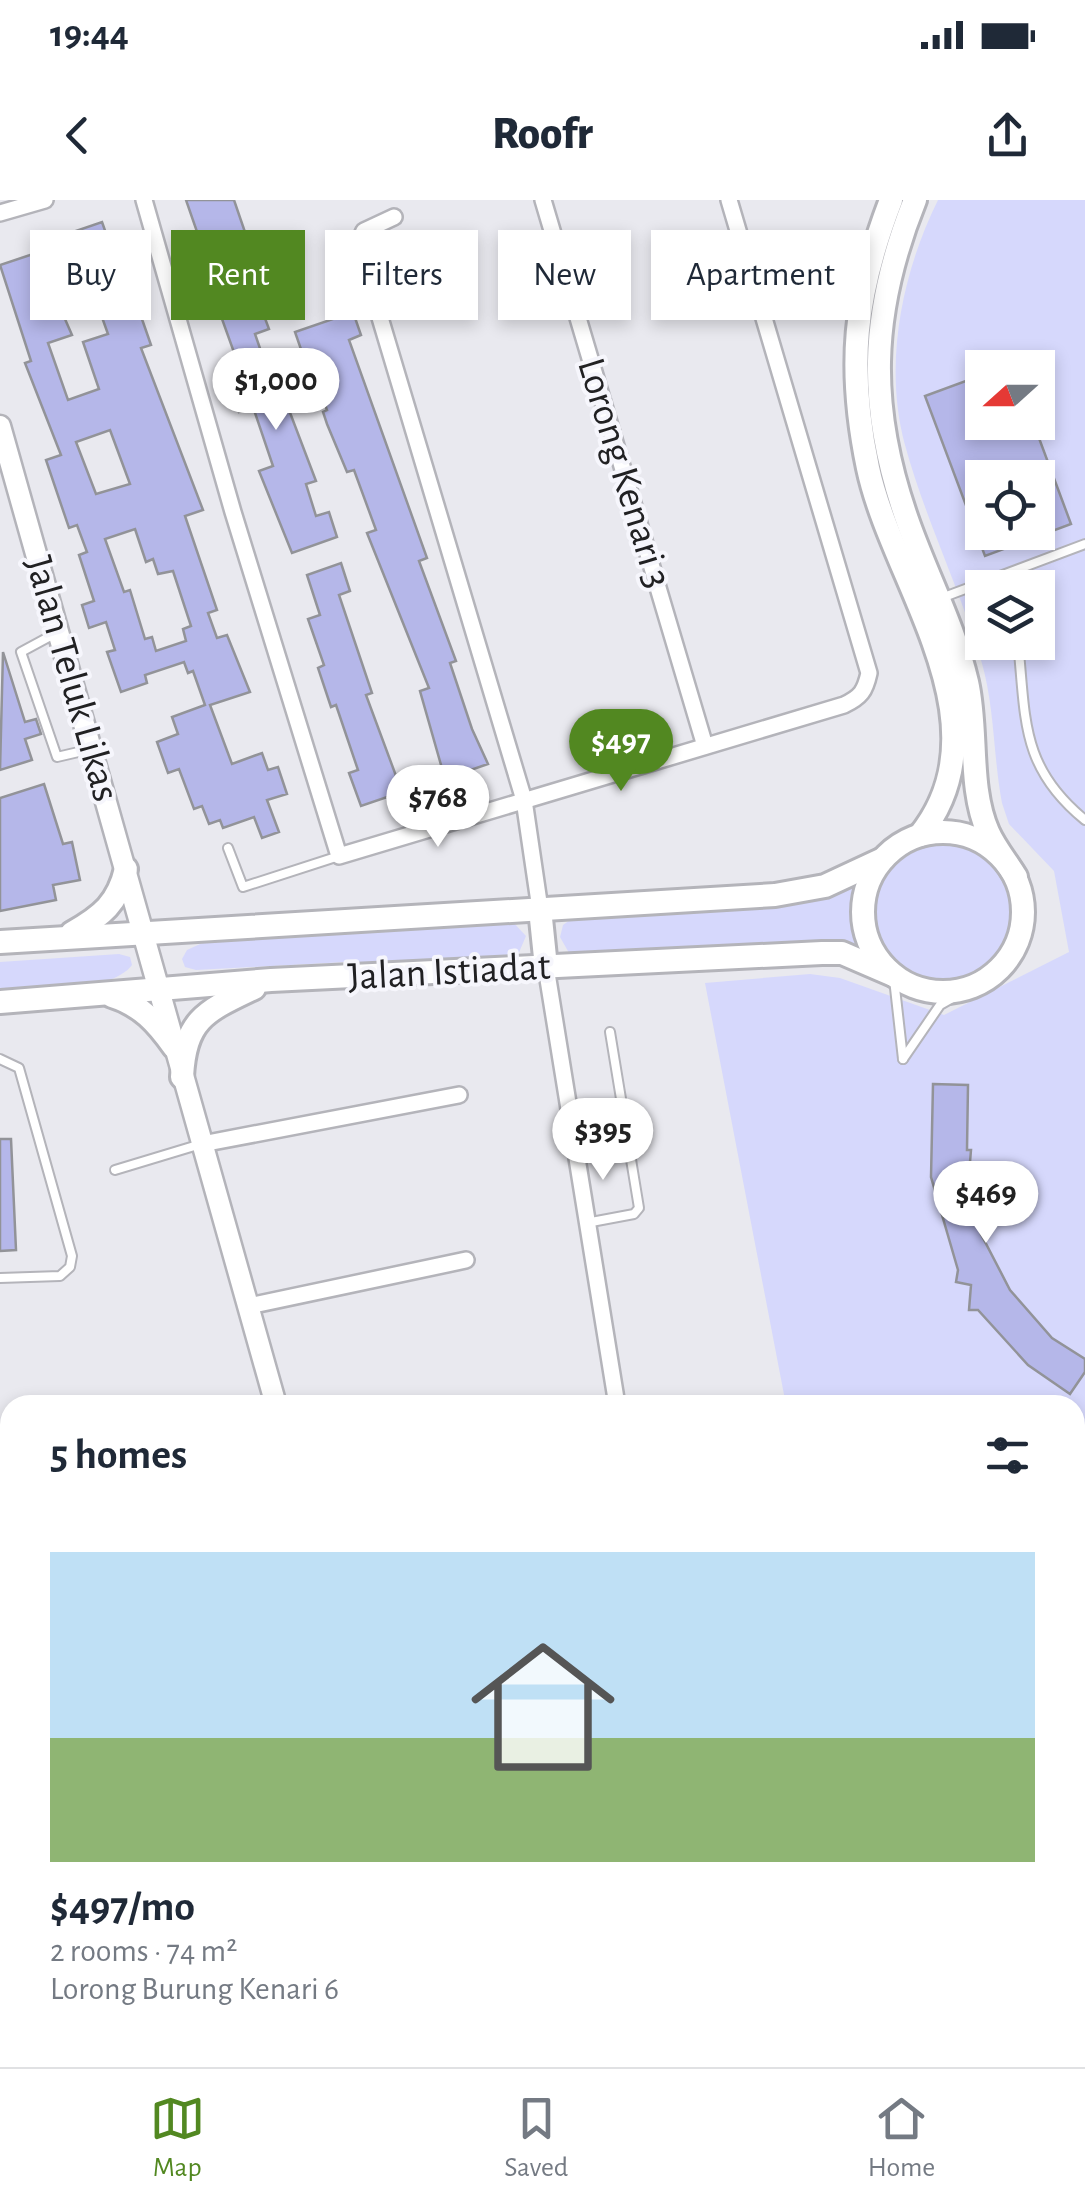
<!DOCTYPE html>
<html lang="en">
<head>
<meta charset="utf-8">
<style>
	body { margin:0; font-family:"Alegreya Sans",sans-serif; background:#f2f2f3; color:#1f2937; height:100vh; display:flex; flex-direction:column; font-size:38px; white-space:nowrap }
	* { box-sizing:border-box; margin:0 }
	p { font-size:32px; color:#747a83 }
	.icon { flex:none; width:55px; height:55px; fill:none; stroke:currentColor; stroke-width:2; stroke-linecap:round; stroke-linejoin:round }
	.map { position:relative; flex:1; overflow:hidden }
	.panel { position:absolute; left:0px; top:1195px; width:1085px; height:672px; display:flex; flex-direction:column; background:#fff; border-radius:30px 30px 0 0; box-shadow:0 5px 15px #0003 }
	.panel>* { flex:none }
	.hud { position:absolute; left:30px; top:30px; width:1025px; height:90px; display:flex; gap:20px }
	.needle { width:65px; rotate:249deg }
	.fabs { position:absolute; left:965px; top:150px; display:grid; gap:20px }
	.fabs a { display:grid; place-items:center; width:90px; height:90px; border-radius:0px; background:#fff; box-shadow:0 5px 15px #0003; font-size:50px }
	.price { position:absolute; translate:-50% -85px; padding:0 22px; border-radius:35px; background:#fff; color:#222; font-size:32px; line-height:65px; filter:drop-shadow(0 2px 5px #0008) }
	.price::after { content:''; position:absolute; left:50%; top:60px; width:30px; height:22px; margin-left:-15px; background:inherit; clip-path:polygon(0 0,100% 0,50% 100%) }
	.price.on { background:#528821; color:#fff }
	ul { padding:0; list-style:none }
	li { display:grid; align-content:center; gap:20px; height:530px; padding:0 50px }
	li+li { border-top:2px solid #e0e1e3 }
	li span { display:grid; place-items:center; height:310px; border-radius:0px; color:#555 }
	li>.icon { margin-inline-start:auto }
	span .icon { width:180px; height:180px; fill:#fffc; stroke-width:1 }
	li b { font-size:42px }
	h2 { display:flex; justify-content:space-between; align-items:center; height:120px; padding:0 50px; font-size:42px }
	.pill { padding:0 35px; border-radius:0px; background:#fff; box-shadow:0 5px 15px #0003; font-size:35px; line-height:90px }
	.pill.on { background:#528821; color:#fff }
	.status { display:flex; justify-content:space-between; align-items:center; height:70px; padding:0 50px; background:#fff; direction:ltr }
	.status svg { height:28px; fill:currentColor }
	header { display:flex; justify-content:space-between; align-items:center; height:130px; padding:0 50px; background:#fff; font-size:45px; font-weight:800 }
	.menu { display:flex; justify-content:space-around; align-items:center; height:140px; border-top:2px solid #e0e1e3; background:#fff; font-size:28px; color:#747a83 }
	.menu a { display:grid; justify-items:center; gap:5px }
	.menu .on { color:#528821 }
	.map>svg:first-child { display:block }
</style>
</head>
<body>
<div class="status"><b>19:44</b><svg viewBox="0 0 49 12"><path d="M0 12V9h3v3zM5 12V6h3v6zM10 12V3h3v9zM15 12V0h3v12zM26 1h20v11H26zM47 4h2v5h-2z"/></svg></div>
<header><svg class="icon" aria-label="back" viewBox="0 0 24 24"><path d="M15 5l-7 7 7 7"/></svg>Roofr<svg class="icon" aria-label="share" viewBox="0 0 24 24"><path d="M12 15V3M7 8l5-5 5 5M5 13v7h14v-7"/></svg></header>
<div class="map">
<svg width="1085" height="1867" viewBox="0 0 1085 1867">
	<rect width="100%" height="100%" fill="#e9e9ef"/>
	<g fill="#d6d8fc" fill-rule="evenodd">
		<path d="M 938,0 L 1085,0 L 1085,1867 L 619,1867 L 615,1858 L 1075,1858 L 1075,1205 L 786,1205 L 705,783 L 810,774 L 840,778 L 944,815 L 1069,752 L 1054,671 L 1009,624 L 1002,603 C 993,556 995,507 981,460 C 959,387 925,318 905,245 C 883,164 902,73 938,0 ZM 982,168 L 1038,168 L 1038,222 L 982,222 ZM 982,278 L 1038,278 L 1038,332 L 982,332 ZM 982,388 L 1038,388 L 1038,442 L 982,442 Z"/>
		<circle cx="940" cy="712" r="70"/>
		<path d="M 858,684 L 852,711 L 859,745 L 820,740 L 580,756 L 569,753 L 560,737 L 563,725 L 577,715 L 825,696 Z"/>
		<path d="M 511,720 L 526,736 L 517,757 L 406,767 L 345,762 L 196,770 L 185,767 L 182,759 L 187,750 L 211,739 Z"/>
		<path d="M 119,754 L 130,757 L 132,765 C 111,793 34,789 0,792 L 0,762 Z"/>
	</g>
	<g fill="#b5b7e9" stroke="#929398" stroke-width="2.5" fill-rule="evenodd">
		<path d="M 186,0 L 234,0 L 247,38 L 204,52 Z"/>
		<path d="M 102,22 L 121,76 L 125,75 L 143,122 L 151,145 L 141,148 L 203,310 L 185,316 L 217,410 L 208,413 L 217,438 L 227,435 L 250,492 L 210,505 L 232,564 L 262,553 L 268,570 L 278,567 L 287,594 L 267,600 L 279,632 L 262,638 L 254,617 L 223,628 L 220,620 L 209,624 L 202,606 L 194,609 L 179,569 L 168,573 L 157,542 L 178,534 L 172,517 L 205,505 L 193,471 L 188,473 L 184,462 L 145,475 L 147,483 L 121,492 L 107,452 L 115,450 L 106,422 L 89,428 L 82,405 L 94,401 L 79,355 L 87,352 L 77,325 L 69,328 L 46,260 L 61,255 L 25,163 L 31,161 L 0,65 L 36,53 L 72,135 L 48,143 L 68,200 L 99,189 L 83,142 L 108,134 L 84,67 L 76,69 L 64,35 ZM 110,230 L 130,284 L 96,294 L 76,242 ZM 135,329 L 146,362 L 153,359 L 158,374 L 173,371 L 191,426 L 183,429 L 186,441 L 156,451 L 152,437 L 145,439 L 130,390 L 124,392 L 105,339 Z"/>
		<path d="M 260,105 L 269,129 L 255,134 L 264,160 L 280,155 L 290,186 L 281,189 L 316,281 L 306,284 L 316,316 L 329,312 L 337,337 L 292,353 L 259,271 L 273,266 L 253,207 L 239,212 L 230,188 L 239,185 L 234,170 L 240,169 L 222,119 Z"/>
		<path d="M 353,112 L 361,135 L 349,140 L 427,358 L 419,361 L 456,461 L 450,463 L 472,529 L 488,564 L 445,579 L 420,491 L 429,488 L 367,333 L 376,330 L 354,270 L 347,272 L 327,224 L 323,212 L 327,210 L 308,156 L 304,158 L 295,132 Z"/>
		<path d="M 982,175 L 982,222 L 1033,222 L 1071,324 L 985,356 L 925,196 ZM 982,278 L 1038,278 L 1038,332 L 982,332 Z"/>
		<path d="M 341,363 L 350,391 L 339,395 L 372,493 L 366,495 L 402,592 L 361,606 L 349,573 L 358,570 L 336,505 L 331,507 L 318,468 L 324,465 L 308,419 L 320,415 L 307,375 Z"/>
		<path d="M 3,452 L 25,522 L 36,519 L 41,534 L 25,539 L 32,560 L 0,570 Z"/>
		<path d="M 44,584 L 63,644 L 72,642 L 80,680 L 53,685 L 56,700 L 0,711 L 0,598 Z"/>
		<path d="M 933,884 L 968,885 L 967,950 L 971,950 L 969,974 L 981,1034 L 1010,1090 L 1052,1138 L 1085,1159 L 1085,1172 L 1070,1194 L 1028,1165 L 978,1110 L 969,1110 L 971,1085 L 956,1082 L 958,1070 L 931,977 Z"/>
		<path d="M 0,939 L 11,939 L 16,1050 L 0,1051 Z"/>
	</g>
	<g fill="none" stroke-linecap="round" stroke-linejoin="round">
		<g stroke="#b4b4ba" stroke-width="12">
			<g id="service">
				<path d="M 944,397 L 1085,344"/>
				<path d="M 58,432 L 21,452 L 57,557 L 87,550"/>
				<path d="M 1018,442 C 1026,519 1020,567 1085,620"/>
				<path d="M 228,648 L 243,687 L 339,656"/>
				<path d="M 894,779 L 903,859"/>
				<path d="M 0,859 L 19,868 L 72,1056 L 70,1067 L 60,1076 L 0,1078"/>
				<path d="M 903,859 L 940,805 L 970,788"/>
				<path d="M 115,970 L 201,944"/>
				<path d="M 586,1023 L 634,1014 L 639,1008 L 610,832"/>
				<path d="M 0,1782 L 10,1785"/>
			</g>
		</g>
		<g stroke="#b4b4ba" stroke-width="20">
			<g id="minor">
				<path d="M 144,0 L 233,312 L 339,656 L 844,505 C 861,497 865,491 869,473 L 729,0"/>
				<path d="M 543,0 L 705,546"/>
				<path d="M 0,13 L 45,0"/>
				<path d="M 394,17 L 364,31 L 358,44 L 524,600 L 540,709"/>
				<path d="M 546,767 L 617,1205"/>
				<path d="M 202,944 L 459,895"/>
				<path d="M 249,1106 L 466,1060"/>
				<path d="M 344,1867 L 365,1859"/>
			</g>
		</g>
		<g stroke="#b4b4ba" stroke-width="25">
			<g id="tertiary">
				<path d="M 0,226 L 276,1205"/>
				<path d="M 364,1858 L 368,1867"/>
			</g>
		</g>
		<g stroke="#b4b4ba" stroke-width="28">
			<g id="secondary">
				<path d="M 891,0 C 854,96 847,167 868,268 C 892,382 1010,522 920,635"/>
				<path d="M 915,0 C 869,114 867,209 909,325 C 928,378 954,427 967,482 C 978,530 968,587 988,632 C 995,648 1007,662 1016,677"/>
				<circle cx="943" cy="712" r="80"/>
				<path d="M 540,709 L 546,767"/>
				<path d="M 72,733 C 102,716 118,703 126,669"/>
				<path d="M 0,742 L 775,695 L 825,686 L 883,659"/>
				<path d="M 112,796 C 141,805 157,823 174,847"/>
				<path d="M 0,802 L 271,780 L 822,753 L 842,753 L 893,775"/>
				<path d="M 182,877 C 185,819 206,811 254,788"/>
			</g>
		</g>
		<use href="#service" stroke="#fff" stroke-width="8"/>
		<use href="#minor" stroke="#fff" stroke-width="15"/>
		<use href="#tertiary" stroke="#fff" stroke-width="20"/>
		<use href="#secondary" stroke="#fff" stroke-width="22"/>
	</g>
	<g text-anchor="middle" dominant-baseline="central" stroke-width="8" stroke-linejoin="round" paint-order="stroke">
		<g font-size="40" fill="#212123" stroke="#f6f6fc">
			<text transform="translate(624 273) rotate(73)">Lorong Kenari 3</text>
			<text transform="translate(72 479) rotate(74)">Jalan Teluk Likas</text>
			<text transform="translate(449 772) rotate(-3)">Jalan Istiadat</text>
		</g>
	</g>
</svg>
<div class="fabs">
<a><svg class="needle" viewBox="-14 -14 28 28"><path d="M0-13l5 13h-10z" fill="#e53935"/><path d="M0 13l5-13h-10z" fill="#747a83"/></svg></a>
<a><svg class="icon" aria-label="locate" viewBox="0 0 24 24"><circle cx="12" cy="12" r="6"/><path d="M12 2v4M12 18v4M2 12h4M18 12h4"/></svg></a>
<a><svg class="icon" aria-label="layers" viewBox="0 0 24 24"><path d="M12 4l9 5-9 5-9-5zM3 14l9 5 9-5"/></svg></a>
</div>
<b class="price" style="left:276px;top:233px">$1,000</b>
<b class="price on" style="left:621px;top:594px">$497</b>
<b class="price" style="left:438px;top:650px">$768</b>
<b class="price" style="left:603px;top:983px">$395</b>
<b class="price" style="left:986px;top:1046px">$469</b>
<div class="hud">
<a class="pill">Buy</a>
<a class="pill on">Rent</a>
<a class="pill">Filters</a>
<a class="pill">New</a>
<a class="pill">Apartment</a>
</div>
<section class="panel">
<h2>5 homes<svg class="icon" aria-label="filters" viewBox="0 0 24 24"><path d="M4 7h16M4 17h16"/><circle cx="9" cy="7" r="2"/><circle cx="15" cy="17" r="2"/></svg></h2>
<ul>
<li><span style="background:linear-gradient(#bfe0f5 60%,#8fb573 0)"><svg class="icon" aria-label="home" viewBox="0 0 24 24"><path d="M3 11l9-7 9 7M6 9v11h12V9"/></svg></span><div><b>$497/mo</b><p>2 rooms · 74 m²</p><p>Lorong Burung Kenari 6</p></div></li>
</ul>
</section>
</div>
<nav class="menu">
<a class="on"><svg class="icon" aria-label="map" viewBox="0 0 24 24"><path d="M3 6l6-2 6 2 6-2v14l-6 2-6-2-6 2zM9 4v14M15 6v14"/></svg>Map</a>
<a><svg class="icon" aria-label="saved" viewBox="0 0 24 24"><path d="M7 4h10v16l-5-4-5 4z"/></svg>Saved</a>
<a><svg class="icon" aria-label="home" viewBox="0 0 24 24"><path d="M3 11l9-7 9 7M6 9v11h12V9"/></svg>Home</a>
</nav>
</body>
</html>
